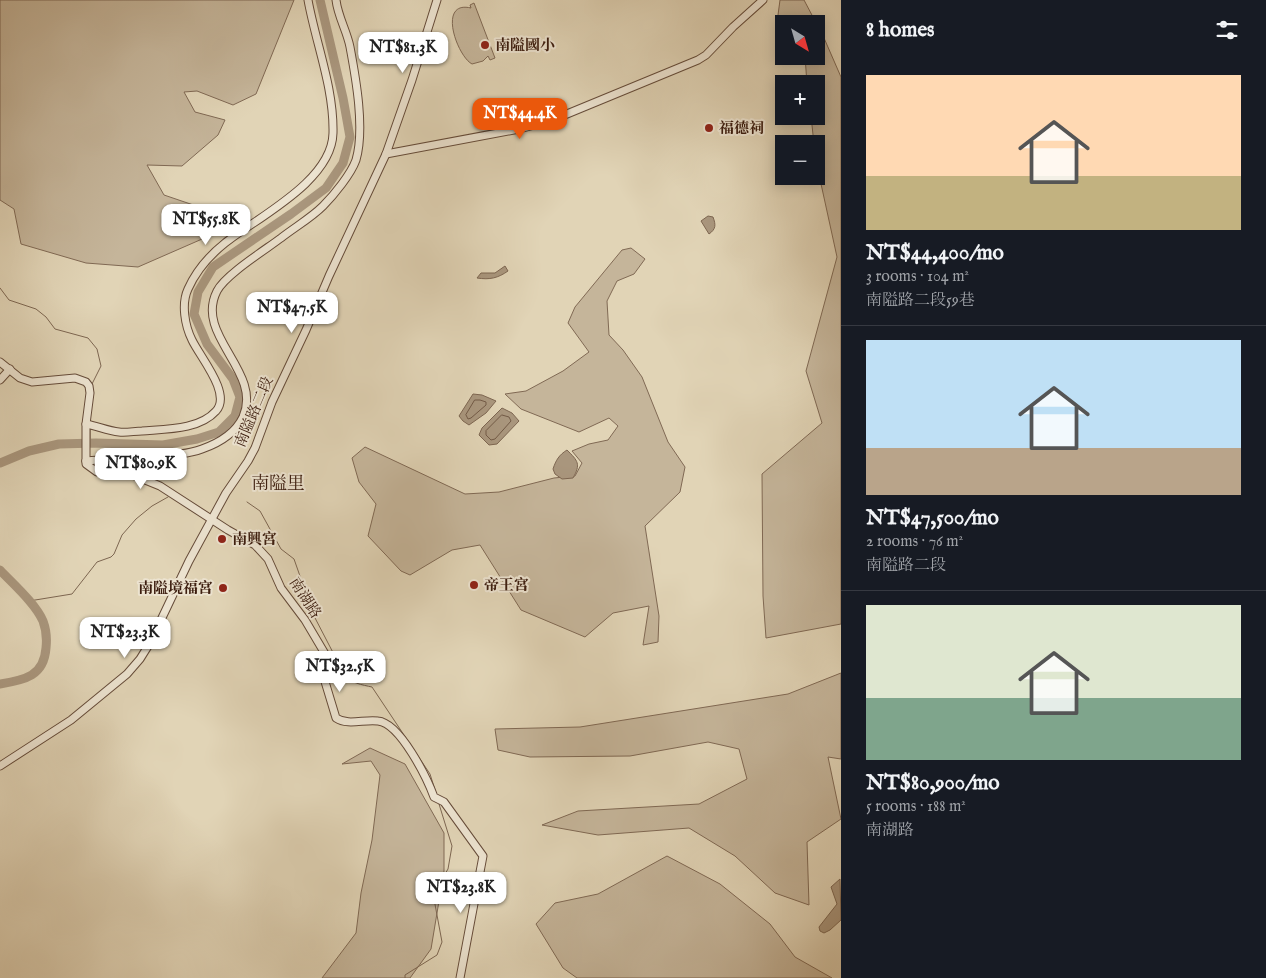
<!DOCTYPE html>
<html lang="en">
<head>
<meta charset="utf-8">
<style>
	body { margin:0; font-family:"IM FELL English","Noto Serif TC",serif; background:#20242c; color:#f1f3f6; height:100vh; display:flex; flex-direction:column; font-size:19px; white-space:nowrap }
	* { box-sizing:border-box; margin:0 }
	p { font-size:16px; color:#9ea1a6 }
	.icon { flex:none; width:28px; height:28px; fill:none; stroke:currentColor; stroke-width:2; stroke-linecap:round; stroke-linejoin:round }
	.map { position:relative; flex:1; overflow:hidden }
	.side { display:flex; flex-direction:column; background:#171b24; width:425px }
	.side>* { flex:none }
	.needle { width:32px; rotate:143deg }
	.buttons { position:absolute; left:775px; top:15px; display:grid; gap:10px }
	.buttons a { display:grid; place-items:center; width:50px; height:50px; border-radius:0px; background:#171b24; box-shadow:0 2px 12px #0003; font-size:25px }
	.price { position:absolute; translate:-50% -42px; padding:0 11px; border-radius:10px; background:#fff; color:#222; font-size:16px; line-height:32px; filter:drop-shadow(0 1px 2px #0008) }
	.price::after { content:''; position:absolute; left:50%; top:30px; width:15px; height:11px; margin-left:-8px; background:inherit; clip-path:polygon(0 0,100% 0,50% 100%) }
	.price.selected { background:#ea580c; color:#fff }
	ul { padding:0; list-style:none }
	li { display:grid; align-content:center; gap:10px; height:265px; padding:0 25px }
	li+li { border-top:1px solid #363941 }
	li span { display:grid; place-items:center; height:155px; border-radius:0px; color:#555 }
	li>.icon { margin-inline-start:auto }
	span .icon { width:90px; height:90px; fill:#fffc; stroke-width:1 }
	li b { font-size:21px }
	h2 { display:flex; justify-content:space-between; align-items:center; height:60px; padding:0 25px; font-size:21px }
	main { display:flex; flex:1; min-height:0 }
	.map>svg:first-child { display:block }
</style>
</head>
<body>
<main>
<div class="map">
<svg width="841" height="978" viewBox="0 0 841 978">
	<rect width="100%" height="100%" fill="#e1d4b6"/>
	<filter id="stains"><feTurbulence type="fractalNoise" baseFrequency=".004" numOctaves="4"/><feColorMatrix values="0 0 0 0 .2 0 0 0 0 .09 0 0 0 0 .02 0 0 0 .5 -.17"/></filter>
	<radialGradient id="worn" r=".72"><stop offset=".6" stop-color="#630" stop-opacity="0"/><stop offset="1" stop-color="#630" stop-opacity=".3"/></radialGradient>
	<g fill="#c5b59a" stroke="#806954">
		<path d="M 0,0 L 294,0 L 256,94 L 233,105 L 197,91 L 184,92 L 195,112 L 225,120 L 218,135 L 182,166 L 147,165 L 164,195 L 214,212 L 209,236 L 138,267 L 86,263 L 21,244 L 14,209 L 0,200 Z"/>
		<path d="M 780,0 L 804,0 L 824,38 L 841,77 L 841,624 L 766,638 L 763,596 L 762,474 L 822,423 L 806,371 L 837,257 L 816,161 L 816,144 L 814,144 L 811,116 L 816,116 L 816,84 L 807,84 L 805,56 L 816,56 L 816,24 L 784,24 L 778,15 Z"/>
		<path d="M 474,3 L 495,58 L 490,60 L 488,56 L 483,61 L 472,64 C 457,56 437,0 471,8 L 470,5 Z"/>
		<path d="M 631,248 L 645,259 L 634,274 L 617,281 L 607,301 L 609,335 L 623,350 L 642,377 L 668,442 L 685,467 L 680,492 L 645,526 L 659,616 L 658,642 L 643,645 L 649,606 L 613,613 L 585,637 L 521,610 L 480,545 L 452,550 L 410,575 L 401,571 L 368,536 L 376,504 L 359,482 L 352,458 L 365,447 L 465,494 L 499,492 L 554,478 L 575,476 L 582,463 L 572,451 L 589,444 L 608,440 L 618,426 L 609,418 L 579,432 L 521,409 L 505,394 L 526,391 L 563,371 L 589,352 L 568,323 L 575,307 L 622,250 Z"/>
		<path d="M 841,673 L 841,759 L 828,757 L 841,819 L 807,842 L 809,905 L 775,893 L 735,856 L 689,828 L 598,835 L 542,825 L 578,811 L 699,804 L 747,779 L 739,749 L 708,742 L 630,756 L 530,757 L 498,750 L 495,729 L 580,727 L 788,694 Z"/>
		<path d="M 370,748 L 405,764 L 444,833 L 444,871 L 431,949 L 410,978 L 322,978 L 356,933 L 361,893 L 372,840 L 380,775 L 371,761 L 342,764 Z"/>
		<path d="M 667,856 L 720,884 L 770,924 L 795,957 L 832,978 L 577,978 L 563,968 L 536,924 L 555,903 L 598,894 Z"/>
	</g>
	<g fill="#a9967d" stroke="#7d6651">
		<path d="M 708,216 L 713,217 C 716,225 716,229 709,234 L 701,221 Z"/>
		<path d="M 505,266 L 508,271 C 498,278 490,280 477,278 L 481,273 L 495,273 Z"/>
		<path d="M 473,394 L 482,395 L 496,401 L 486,413 L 469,425 L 463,421 L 459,416 Z"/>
		<path d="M 502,408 L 512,413 L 519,421 L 497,444 L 489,445 L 479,435 L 482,428 Z"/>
		<path d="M 567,450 C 578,461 581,464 573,478 L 562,479 L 555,474 L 553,469 C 556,460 559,455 567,450 Z"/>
		<path d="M 840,879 L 841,920 L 830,930 L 824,933 L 820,931 L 819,927 L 837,904 L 831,887 Z"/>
	</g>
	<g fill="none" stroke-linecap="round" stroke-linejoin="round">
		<g stroke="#725a46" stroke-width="1">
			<path d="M 475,400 L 480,400 L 486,402 L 486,405 L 471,418 L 468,419 L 466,415 Z"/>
			<path d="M 502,415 L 509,417 L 511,421 L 495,439 L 491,440 L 486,435 L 486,431 Z"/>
		</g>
		<g stroke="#7d6651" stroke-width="1">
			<path d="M 0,288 L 9,300 L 36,309 L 46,317 L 55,329 L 88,338 L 97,349 L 101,366 L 92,384"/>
			<path d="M 90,427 L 90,443"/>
			<path d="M 247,502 L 260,511 L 281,549 L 294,559 L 314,616 L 340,666"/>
			<path d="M 29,601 L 72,594 L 97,562 L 111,557 L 114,554 L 122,535 L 136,519 L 152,506 L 168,497"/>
			<path d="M 344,674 C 349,683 363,685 372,687 L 430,774 L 436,793"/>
			<path d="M 405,978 L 405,975 L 437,955 L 442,942 L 434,899 L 440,882 L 448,869 L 452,846 L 439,804"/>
		</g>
		<g stroke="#a9967d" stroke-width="9">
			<path d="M 0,463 L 29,451 L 59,444 L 96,443 L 163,445 L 197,439 L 219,432 L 235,416 L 240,397 L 233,379 L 207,344 L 194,314 L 198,292 L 213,267 L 291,214 L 326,188 L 343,163 L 350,137 L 343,98 L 320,0"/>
			<path d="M 0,570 C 13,584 35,603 43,621 C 46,629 47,639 46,648 C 44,676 25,680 0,684"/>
		</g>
		<g stroke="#654b39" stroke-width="9">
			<g id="minor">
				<path d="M 386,154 L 519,129 L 550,121 L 698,60 L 706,55 L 733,27 L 763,0"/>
				<path d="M 0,362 L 20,378 L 32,382 L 75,378 L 86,382 L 89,386 L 90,393 L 86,424 L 86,461"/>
				<path d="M 0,380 L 10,369"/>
				<path d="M 86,424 C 97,426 108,431 119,432 C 126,433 135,431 142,431 C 166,429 199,430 216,411 C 232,394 200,357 192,340 C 185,326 181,304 188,289 C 196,271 210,255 225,243 C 258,217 332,181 333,133 C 334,88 316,44 308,0"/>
				<path d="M 86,461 L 86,464 L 97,472 L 128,473 L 160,486 L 228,530 L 255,545 L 268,559 L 281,588 L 305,620 L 334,669 L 323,675 L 336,718 C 348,726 364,719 378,721 C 400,723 427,778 434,797 L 444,802 L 483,856 L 460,978"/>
				<path d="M 86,461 C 107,459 129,458 150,456 C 168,455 186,455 202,449 C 219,443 235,434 243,417 C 263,371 194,336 217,291 C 225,275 265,250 281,238 C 295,227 311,218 323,206 C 334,195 351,174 356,160 C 365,129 356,79 350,47 C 347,31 338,17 336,0"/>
				<path d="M 0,766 L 71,720 L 127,674 L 140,659 L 150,643 L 189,561 L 226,493 L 248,461 L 255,448 L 272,402 L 306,330 L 329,276 L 386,154 L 412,80 L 437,0"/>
			</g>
		</g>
		<use href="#minor" stroke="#ece3d0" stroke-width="7"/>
	</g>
	<g fill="#8f2418" stroke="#ece3d0" stroke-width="2">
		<circle cx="485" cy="45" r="5"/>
		<circle cx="709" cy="128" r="5"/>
		<circle cx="222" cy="539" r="5"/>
		<circle cx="474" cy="585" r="5"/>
		<circle cx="223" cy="588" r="5"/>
	</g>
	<g text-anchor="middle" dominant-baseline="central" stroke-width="4" stroke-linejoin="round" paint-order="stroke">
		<g font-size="15" font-weight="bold" fill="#3c1d0f" stroke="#ece3d0" text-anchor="start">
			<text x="495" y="45">南隘國小</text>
			<text x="719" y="128">福德祠</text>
			<text x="232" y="539">南興宮</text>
			<text x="484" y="585">帝王宮</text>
			<text x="213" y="588" text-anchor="end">南隘境福宮</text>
		</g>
		<g font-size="15" fill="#3c1d0f" stroke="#ece3d0">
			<text transform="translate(254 412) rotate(-67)">南隘路二段</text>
			<text transform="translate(305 598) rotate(57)">南湖路</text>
		</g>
		<g font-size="18" fill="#3c1d0f" stroke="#ece3d0">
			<text x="278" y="484">南隘里</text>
		</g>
	</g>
	<rect width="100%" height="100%" filter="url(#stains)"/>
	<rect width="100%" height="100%" fill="url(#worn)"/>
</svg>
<div class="buttons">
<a><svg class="needle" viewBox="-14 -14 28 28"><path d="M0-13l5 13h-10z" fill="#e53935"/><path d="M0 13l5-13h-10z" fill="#9ea1a6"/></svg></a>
<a>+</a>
<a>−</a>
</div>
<b class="price" style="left:403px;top:74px">NT$81.3K</b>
<b class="price selected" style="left:520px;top:140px">NT$44.4K</b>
<b class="price" style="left:206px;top:246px">NT$55.8K</b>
<b class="price" style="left:292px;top:334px">NT$47.5K</b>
<b class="price" style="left:141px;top:490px">NT$80.9K</b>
<b class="price" style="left:125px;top:659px">NT$23.3K</b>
<b class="price" style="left:340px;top:693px">NT$32.5K</b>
<b class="price" style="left:461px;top:914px">NT$23.8K</b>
</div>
<section class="side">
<h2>8 homes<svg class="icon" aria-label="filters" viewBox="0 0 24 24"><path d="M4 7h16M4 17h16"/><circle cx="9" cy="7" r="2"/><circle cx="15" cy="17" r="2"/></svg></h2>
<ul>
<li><span style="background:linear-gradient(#ffd9b3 65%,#c2b280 0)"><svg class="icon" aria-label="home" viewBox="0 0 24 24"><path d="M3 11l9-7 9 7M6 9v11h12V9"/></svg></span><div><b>NT$44,400/mo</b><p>3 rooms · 104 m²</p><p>南隘路二段59巷</p></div></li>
<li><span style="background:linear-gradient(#bfe0f5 70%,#b9a48a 0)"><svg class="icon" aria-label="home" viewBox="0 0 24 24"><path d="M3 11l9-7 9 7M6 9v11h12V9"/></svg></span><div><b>NT$47,500/mo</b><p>2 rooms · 76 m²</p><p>南隘路二段</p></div></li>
<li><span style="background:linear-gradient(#dfe7d0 60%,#7fa58c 0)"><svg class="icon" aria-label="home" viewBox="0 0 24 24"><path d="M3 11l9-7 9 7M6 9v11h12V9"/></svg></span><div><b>NT$80,900/mo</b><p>5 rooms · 188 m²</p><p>南湖路</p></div></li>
</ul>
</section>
</main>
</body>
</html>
